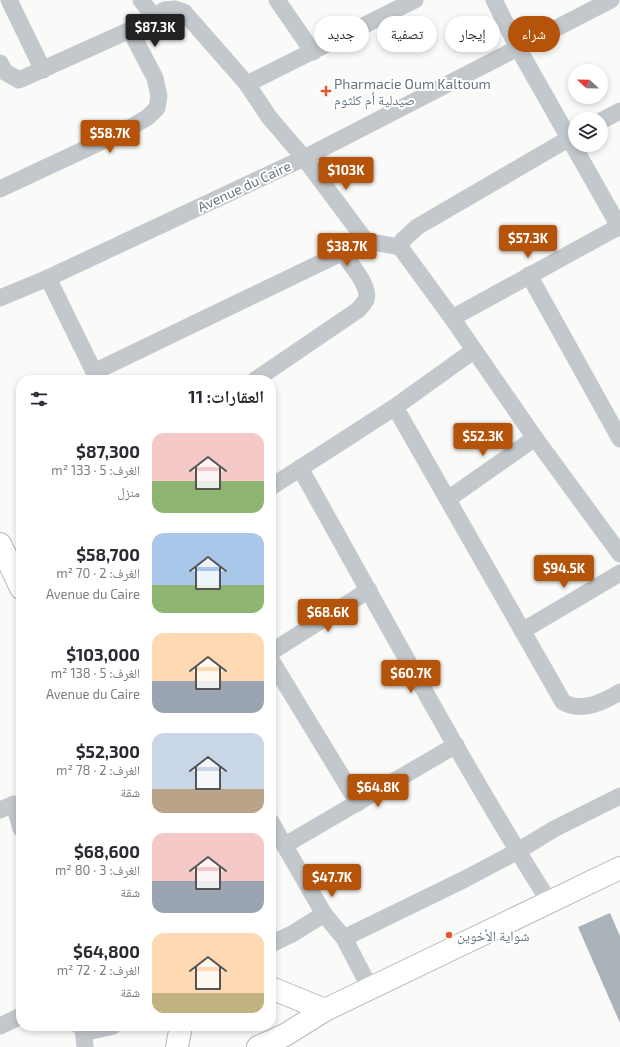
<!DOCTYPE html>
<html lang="ar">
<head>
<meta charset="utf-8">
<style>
	body { margin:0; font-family:"Exo 2","Noto Naskh Arabic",sans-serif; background:#f7f7f7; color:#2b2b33; direction:rtl; height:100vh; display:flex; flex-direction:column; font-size:15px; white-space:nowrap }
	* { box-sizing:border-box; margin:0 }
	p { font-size:13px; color:#7c7c81 }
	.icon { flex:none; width:22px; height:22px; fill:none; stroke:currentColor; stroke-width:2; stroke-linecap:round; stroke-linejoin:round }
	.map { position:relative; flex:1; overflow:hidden; direction:ltr }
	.panel { position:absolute; left:16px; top:375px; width:260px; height:656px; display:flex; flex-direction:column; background:#fff; border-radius:16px; box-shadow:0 2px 6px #0003; direction:rtl }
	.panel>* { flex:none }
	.hud { position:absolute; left:288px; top:16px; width:272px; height:36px; direction:rtl; display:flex; gap:8px }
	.needle { width:26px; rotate:292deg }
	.controls { position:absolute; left:568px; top:64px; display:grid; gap:8px }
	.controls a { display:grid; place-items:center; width:40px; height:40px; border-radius:50%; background:#fff; box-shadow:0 2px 6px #0003; font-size:20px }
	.price { position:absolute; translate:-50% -34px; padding:0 9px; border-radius:4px; background:#b45309; color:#fff; font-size:13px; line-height:26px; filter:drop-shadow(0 1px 2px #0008) }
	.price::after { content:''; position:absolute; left:50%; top:24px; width:12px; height:9px; margin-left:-6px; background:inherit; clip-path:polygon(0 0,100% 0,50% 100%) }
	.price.selected { background:#222; color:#fff }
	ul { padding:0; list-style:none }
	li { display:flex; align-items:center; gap:12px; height:100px; padding:0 12px }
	li span { display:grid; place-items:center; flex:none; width:112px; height:80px; border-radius:12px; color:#555 }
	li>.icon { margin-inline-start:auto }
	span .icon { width:48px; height:48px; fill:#fffc; stroke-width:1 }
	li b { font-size:17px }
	h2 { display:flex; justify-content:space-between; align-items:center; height:48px; padding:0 12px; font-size:17px }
	.tag { padding:0 14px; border-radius:18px; background:#fff; box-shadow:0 2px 6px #0003; font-size:14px; line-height:36px }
	.tag.selected { background:#b45309; color:#fff }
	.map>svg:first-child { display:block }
</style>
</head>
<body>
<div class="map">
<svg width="620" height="1047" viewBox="0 0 620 1047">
	<rect width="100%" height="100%" fill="#fafaf8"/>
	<path fill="#aab3b9" d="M 610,913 L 620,936 L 620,1023 L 578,927 Z"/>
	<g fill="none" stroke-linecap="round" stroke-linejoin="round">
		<g stroke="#b3babf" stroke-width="24">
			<g id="secondary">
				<path d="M 0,544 L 21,588"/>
				<path d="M 271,988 L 325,1010"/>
				<path d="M 177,1047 L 181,1026"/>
				<path d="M 258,1047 L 285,1035 L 325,1010 L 620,868"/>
			</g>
		</g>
		<g stroke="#c3c8cc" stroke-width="17">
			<path d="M 9,0 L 43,70"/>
			<path d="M 141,0 L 154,17"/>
			<path d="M 277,0 L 313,52"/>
			<path d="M 494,0 L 518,48 L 620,228"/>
			<path d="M 0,63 L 5,72 L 19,80 L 130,30 L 165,10 L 175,9 L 184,12 L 247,84 L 269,117 L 304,158 L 366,241"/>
			<path d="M 247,84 L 415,0"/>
			<path d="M 601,121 L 620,111"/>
			<path d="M 0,189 L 126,130 L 148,117 L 157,108 L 159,96 L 155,78 L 130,30"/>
			<path d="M 400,247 L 452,318 L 535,438 L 620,554"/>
			<path d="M 529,275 L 620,439"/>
			<path d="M 48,278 L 98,380"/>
			<path d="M 0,298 L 48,278 L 304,158 L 611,0"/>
			<path d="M 452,318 L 620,226"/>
			<path d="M 94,372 L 366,241 L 400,247 L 403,240 L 417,227 L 575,135"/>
			<path d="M 255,380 L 358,310 C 361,307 364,303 366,300 C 371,287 350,263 342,253"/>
			<path d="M 395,407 L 563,702 C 582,713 603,702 620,692"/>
			<path d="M 300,468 C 382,614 461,762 550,903"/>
			<path d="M 271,487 L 395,407 L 473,351"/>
			<path d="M 448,499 L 535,438"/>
			<path d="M 522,631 L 620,573"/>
			<path d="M 271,652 L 369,590"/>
			<path d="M 271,660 L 358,803"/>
			<path d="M 0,810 L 14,804 L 21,829"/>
			<path d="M 271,822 L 324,914 L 344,938 L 370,988"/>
			<path d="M 285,845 L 456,745"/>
			<path d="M 344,938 L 465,879 L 518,851 L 554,829 L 620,796"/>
			<path d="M 271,944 L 292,934 L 324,914"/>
			<path d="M 0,1026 L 21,1016"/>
			<path d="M 79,1026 L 92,1031 L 113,1026"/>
			<path d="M 83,1028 L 85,1047"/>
		</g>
		<use href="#secondary" stroke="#fff" stroke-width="22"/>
	</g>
	<g fill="#e4572e" stroke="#fff" stroke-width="1.5">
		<path d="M324 85h4v4h4v4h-4v4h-4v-4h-4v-4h4z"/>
		<circle cx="449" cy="935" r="4"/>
	</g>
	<g text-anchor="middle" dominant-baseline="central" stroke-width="4" stroke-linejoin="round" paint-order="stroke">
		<g font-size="14" fill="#657683" stroke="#fff" text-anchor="start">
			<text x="334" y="83">Pharmacie Oum Kaltoum<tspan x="334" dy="16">صيدلية أم كلثوم</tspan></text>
			<text x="457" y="935">شواية الأخوين</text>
		</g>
		<g font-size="14" fill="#657683" stroke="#fff">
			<text transform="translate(244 186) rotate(-25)">Avenue du Caire</text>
		</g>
	</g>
</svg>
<div class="controls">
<a><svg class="needle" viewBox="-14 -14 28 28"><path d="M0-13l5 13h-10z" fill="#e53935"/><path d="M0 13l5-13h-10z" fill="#7c7c81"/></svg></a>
<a><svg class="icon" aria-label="layers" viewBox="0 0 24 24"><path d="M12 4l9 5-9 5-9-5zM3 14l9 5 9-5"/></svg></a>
</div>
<b class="price selected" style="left:155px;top:48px">$87.3K</b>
<b class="price" style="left:110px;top:154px">$58.7K</b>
<b class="price" style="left:346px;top:191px">$103K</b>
<b class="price" style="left:528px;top:259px">$57.3K</b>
<b class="price" style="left:347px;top:267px">$38.7K</b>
<b class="price" style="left:483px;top:457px">$52.3K</b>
<b class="price" style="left:564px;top:589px">$94.5K</b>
<b class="price" style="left:328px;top:633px">$68.6K</b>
<b class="price" style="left:411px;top:694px">$60.7K</b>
<b class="price" style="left:378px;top:808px">$64.8K</b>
<b class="price" style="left:332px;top:898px">$47.7K</b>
<div class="hud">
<a class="tag selected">شراء</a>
<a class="tag">إيجار</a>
<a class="tag">تصفية</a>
<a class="tag">جديد</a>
</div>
<section class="panel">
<h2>العقارات: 11<svg class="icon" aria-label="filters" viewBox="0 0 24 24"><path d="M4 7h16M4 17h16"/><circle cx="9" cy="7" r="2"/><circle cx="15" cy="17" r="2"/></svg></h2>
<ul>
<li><span style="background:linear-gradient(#f6c9c9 60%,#8fb573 0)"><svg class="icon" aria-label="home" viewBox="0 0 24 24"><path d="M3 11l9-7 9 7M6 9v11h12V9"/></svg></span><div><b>$87,300</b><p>الغرف: 5 · 133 m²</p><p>منزل</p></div></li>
<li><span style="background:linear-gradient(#a9c7e8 65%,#8fb573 0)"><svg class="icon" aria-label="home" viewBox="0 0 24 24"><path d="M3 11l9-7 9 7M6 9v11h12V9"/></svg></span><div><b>$58,700</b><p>الغرف: 2 · 70 m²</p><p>Avenue du Caire</p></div></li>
<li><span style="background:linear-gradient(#ffd9b3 60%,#9aa5b1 0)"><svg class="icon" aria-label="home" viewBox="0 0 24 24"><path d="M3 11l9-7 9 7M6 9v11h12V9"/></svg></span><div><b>$103,000</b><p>الغرف: 5 · 138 m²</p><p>Avenue du Caire</p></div></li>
<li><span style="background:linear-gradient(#c9d6e8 70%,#b9a48a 0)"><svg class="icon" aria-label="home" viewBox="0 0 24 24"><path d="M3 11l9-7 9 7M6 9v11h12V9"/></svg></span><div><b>$52,300</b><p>الغرف: 2 · 78 m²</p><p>شقة</p></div></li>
<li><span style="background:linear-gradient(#f6c9c9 60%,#9aa5b1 0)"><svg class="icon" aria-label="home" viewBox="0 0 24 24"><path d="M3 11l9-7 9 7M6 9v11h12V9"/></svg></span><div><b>$68,600</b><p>الغرف: 3 · 80 m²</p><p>شقة</p></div></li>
<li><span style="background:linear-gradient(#ffd9b3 75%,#c2b280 0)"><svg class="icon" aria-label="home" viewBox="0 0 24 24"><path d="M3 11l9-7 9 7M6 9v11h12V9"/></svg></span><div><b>$64,800</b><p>الغرف: 2 · 72 m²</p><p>شقة</p></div></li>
</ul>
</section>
</div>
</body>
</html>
